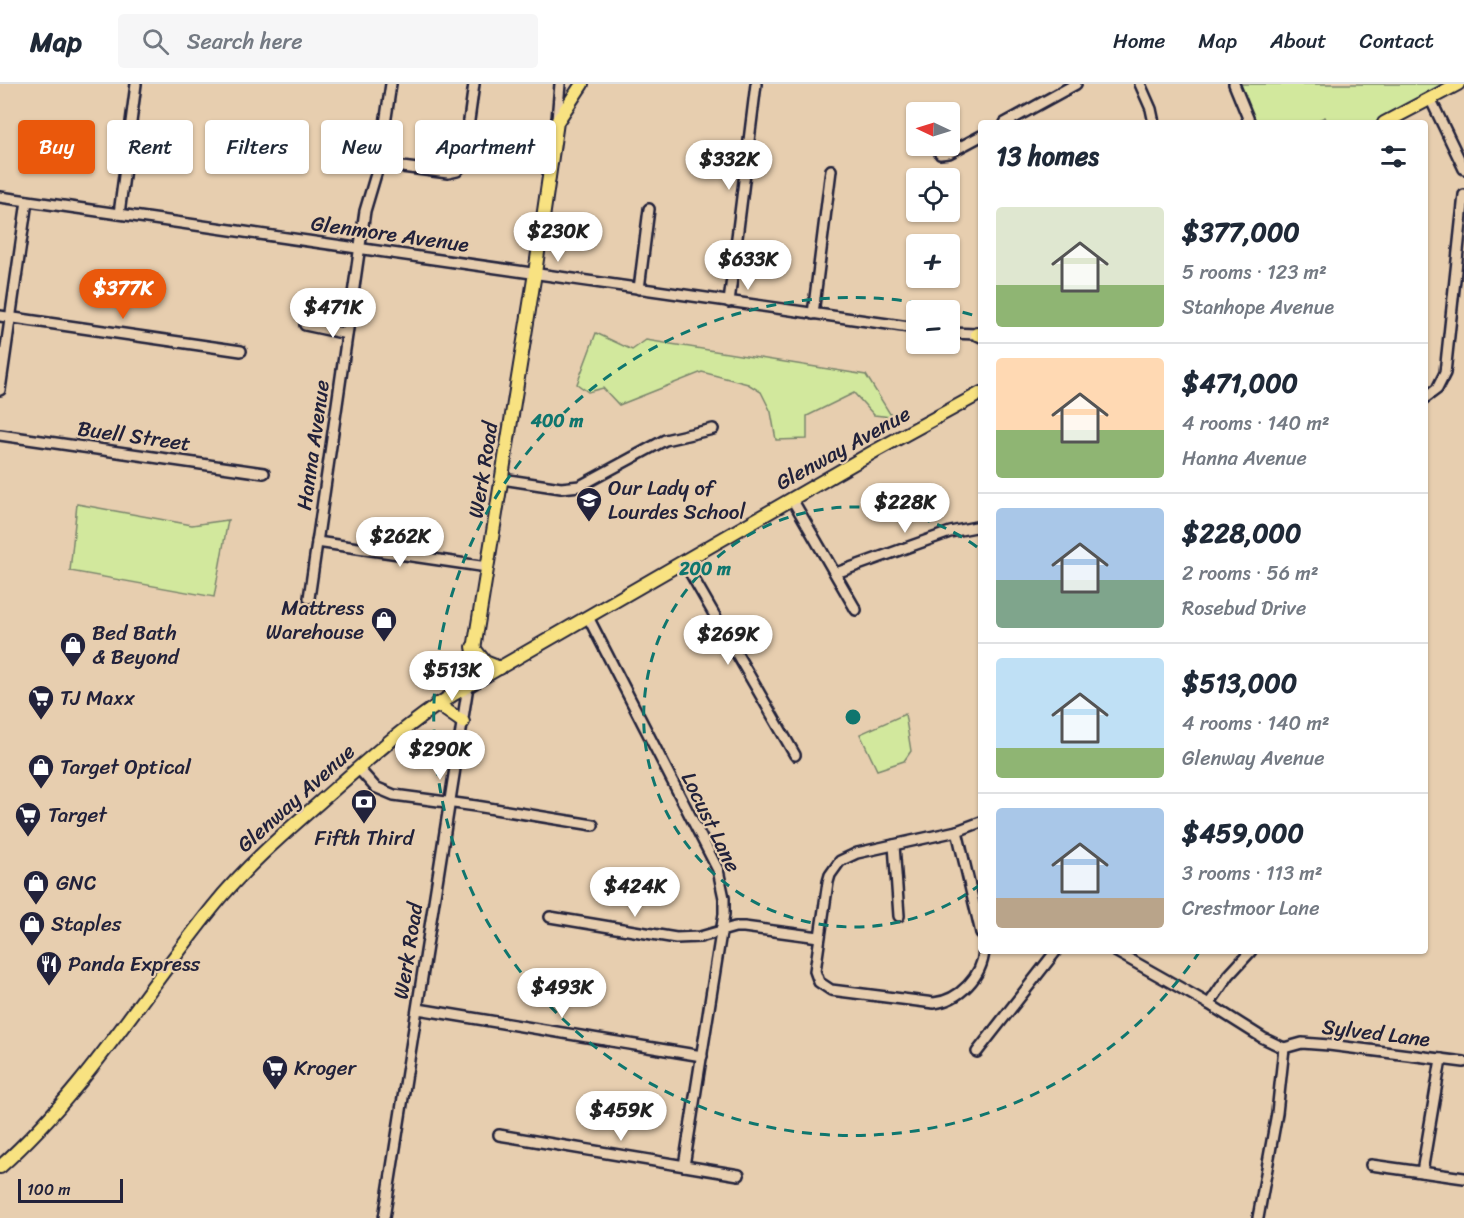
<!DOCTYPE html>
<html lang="en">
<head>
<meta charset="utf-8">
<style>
	body { margin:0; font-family:Sriracha,sans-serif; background:#f6f6f7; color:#1f2937; height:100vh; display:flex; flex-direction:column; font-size:22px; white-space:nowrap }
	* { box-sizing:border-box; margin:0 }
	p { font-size:20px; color:#747a83 }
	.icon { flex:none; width:33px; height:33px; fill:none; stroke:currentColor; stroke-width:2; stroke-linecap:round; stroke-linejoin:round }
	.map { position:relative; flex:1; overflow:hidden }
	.side { position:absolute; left:978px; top:36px; width:450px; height:834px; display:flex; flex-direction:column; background:#fff; border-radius:6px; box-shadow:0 2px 4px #0004 }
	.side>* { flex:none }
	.top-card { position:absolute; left:18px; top:36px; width:570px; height:54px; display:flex; gap:12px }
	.needle { width:39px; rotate:274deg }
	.tools { position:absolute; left:906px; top:18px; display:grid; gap:12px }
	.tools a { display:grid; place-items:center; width:54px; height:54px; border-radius:6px; background:#fff; box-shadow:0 2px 4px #0004; font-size:30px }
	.scale { position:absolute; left:18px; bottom:15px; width:105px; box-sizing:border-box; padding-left:6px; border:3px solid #22223b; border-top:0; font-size:16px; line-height:21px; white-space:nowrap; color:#22223b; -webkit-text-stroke:4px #e7ceaf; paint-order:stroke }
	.price { position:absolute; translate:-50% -51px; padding:0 14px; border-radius:21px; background:#fff; color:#222; font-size:20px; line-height:39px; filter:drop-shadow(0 2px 3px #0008) }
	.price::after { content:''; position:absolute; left:50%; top:36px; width:18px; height:14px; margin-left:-9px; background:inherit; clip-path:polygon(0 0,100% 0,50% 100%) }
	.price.selected { background:#ea580c; color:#fff }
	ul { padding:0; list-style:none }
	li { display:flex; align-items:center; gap:18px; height:150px; padding:0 18px }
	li+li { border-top:2px solid #e0e1e3 }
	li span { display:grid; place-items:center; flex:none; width:168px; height:120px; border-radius:6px; color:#555 }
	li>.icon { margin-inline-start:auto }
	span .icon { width:72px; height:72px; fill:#fffc; stroke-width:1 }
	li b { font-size:26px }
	h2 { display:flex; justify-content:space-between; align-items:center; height:72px; padding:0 18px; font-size:26px }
	.pill { padding:0 21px; border-radius:6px; background:#fff; box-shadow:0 2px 4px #0004; font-size:21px; line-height:54px }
	.pill.selected { background:#ea580c; color:#fff }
	header { display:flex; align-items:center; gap:36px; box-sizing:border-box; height:84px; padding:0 30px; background:#fff; border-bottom:2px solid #e0e1e3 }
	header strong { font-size:28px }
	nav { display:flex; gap:33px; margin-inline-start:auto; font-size:21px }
	.search { width:420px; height:54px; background:#f6f6f7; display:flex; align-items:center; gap:15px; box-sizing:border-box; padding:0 21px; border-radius:6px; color:#747a83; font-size:22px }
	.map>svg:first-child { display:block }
</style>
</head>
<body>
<header>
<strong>Map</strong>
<div class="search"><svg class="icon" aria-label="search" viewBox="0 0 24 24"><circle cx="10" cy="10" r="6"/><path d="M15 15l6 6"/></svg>Search here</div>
<nav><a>Home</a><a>Map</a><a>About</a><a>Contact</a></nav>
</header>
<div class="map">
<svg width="1464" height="1134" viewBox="0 0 1464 1134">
	<rect width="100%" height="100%" fill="#e7ceaf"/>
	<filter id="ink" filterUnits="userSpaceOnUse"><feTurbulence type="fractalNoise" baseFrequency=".0167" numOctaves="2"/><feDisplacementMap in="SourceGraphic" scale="12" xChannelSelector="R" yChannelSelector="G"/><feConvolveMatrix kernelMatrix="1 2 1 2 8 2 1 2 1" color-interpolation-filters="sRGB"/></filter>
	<g filter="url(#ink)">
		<g fill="#d2e89d" stroke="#7a856c" stroke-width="1.5">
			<path d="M 1234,0 L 1458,0 L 1384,39 L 1328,39 L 1325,33 L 1312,39 L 1250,39 Z"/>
			<path d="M 596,249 L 632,266 L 646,256 L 866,291 L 892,333 L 874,331 L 854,309 L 807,332 L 807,355 L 776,356 L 771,328 L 761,308 L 748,300 L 702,288 L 619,321 L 603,304 L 588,308 L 577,300 Z"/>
			<path d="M 77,420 L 192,441 L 228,436 L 214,513 L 70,487 Z"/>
			<path d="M 905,630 L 911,667 L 904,677 L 877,686 L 860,650 Z"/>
		</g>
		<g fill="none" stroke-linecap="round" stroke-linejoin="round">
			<g stroke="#22223b" stroke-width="14">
				<g id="minor">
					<path d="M 1140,0 L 1151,25 L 1154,39"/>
					<path d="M 1234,0 L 1250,39"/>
					<path d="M 1430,14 L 1464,85"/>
					<path d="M 557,36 L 560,0"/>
					<path d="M 1005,39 L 1076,0"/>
					<path d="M 940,70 L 949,69 L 981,52"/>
					<path d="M 379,80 L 448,89 L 457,87 L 463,80 L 474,0"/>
					<path d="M 0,113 L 916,244"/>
					<path d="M 119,130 L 136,0"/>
					<path d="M 639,205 L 649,125"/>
					<path d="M 729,218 L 756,0"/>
					<path d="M 813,230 L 831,86"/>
					<path d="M 0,232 L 241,267"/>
					<path d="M 305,241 L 347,250"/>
					<path d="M 950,249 L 977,250 L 981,253"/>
					<path d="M 0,306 L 27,117"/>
					<path d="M 1425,314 L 1437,305 L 1445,289 L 1464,111"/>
					<path d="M 0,351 L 264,389"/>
					<path d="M 502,395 L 561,404 L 580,402 L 665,356 L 713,345"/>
					<path d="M 792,415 L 856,526"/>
					<path d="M 317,458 L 487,483"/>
					<path d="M 684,478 L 795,671"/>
					<path d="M 836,489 L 950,448 L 981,442"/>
					<path d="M 309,514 L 365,127 L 379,80 L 391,0"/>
					<path d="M 588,533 L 718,786 L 724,814 L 724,830 L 684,1082"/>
					<path d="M 358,684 L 375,703 L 394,711 L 476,722 L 593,741"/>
					<path d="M 981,738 L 957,747 L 857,769 L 840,777 L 830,791 L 828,798 L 815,887 L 819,898 L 831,906 L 934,919 C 960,916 982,892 984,867"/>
					<path d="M 957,747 L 981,849"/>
					<path d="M 894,761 L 899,832"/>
					<path d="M 550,833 L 676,854 L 700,853 L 735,843 L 744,843 L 819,853"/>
					<path d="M 1115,867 L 1209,920 L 1263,954 L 1284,964"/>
					<path d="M 1209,920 L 1229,891 L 1251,867"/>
					<path d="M 418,925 L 702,972"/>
					<path d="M 1284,964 L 1302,959 L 1329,961 L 1464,978"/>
					<path d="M 977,968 L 1056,867"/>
					<path d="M 499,1051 L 739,1091"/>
					<path d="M 1371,1081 L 1464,1094"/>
					<path d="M 1422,1088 L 1441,975"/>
					<path d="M 384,1134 L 468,602"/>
					<path d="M 1258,1134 L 1277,1029 L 1284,964"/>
				</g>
			</g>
			<g stroke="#22223b" stroke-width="16">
				<g id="major">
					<path d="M 1384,39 L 1458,0"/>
					<path d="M 977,250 L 981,251"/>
					<path d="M 473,563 L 485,578 L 500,584"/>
					<path d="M 468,602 L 535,189 L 557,38 L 582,0"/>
					<path d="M 437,620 L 463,638"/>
					<path d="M 0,1083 C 84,1008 143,910 213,823 C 244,784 282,751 320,718 C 363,680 405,641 454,610 L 875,367 L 981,309"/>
				</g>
			</g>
			<use href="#minor" stroke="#e7ceaf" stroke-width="9"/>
			<use href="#major" stroke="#f8e281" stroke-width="12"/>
		</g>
	</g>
	<g fill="none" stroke="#0f766e" stroke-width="3" stroke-dasharray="10 8">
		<path d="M981 800A210 210 0 1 1 981 466"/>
		<path d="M1200 867A419 419 0 1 1 979 233"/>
	</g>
	<defs>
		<g id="school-pin" transform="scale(1.35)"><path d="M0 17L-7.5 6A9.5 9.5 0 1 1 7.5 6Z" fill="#22223b" stroke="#e7ceaf"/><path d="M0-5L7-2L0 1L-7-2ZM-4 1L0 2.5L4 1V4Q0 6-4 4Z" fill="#fff"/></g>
		<g id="shop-pin" transform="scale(1.35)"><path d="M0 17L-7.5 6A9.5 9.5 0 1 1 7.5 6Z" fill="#22223b" stroke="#e7ceaf"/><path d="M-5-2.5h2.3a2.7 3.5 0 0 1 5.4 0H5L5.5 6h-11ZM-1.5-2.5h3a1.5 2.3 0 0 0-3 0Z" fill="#fff"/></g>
		<g id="supermarket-pin" transform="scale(1.35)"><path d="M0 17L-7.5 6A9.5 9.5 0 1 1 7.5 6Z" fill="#22223b" stroke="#e7ceaf"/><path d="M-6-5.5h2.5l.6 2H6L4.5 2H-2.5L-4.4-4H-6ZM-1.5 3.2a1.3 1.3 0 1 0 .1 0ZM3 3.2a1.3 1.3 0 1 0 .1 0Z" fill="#fff"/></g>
		<g id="bank-pin" transform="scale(1.35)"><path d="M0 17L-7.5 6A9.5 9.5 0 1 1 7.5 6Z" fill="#22223b" stroke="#e7ceaf"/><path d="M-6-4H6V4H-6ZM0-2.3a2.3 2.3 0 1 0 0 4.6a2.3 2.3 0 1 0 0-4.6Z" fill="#fff"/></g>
		<g id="restaurant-pin" transform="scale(1.35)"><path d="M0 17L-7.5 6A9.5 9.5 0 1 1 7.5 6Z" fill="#22223b" stroke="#e7ceaf"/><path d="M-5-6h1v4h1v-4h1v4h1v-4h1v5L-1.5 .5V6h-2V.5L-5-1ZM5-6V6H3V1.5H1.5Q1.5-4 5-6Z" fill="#fff"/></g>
	</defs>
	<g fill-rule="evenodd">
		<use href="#school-pin" x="589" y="416"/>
		<use href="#shop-pin" x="384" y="536"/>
		<use href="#shop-pin" x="73" y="561"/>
		<use href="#supermarket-pin" x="41" y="614"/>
		<use href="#shop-pin" x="41" y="683"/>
		<use href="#bank-pin" x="364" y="718"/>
		<use href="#supermarket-pin" x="28" y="731"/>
		<use href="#shop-pin" x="36" y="799"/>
		<use href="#shop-pin" x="32" y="840"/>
		<use href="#restaurant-pin" x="49" y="880"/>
		<use href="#supermarket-pin" x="275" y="984"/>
	</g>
	<g text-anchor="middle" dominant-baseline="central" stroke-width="4.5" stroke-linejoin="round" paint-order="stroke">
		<g font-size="21" fill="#22223b" stroke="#e7ceaf">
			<text transform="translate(390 150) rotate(8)">Glenmore Avenue</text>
			<text transform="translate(134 352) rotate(8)">Buell Street</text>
			<text transform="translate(313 361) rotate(-82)">Hanna Avenue</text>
			<text transform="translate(843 364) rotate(-29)">Glenway Avenue</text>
			<text transform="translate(483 386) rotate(-81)">Werk Road</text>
			<text transform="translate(296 714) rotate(-42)">Glenway Avenue</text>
			<text transform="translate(711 738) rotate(64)">Locust Lane</text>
			<text transform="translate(408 867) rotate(-81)">Werk Road</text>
			<text transform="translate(1376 949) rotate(7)">Sylved Lane</text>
		</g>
		<g font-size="21" fill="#22223b" stroke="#e7ceaf" text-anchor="start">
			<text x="608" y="404">Our Lady of<tspan x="608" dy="24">Lourdes School</tspan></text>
			<text x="364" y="524" text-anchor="end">Mattress<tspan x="364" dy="24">Warehouse</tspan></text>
			<text x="92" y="549">Bed Bath<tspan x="92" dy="24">&amp; Beyond</tspan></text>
			<text x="60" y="614">TJ Maxx</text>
			<text x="60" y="683">Target Optical</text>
			<text x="48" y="731">Target</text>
			<text x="364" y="754" text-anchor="middle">Fifth Third</text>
			<text x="56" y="799">GNC</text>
			<text x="51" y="840">Staples</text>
			<text x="68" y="880">Panda Express</text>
			<text x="294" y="984">Kroger</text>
		</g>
	</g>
	<circle cx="853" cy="633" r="9" fill="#0f766e" stroke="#e7ceaf" stroke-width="3"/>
	<g font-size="18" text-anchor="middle" font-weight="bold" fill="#0f766e" stroke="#e7ceaf" stroke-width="4.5" stroke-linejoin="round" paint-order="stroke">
		<text x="557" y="343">400 m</text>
		<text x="705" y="491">200 m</text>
	</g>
</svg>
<div class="tools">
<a><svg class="needle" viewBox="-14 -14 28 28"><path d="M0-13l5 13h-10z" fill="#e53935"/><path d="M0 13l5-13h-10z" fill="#747a83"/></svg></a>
<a><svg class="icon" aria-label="locate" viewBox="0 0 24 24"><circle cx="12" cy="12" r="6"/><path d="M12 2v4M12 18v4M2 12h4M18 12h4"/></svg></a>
<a>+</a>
<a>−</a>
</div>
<div class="scale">100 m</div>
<b class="price" style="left:729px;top:107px">$332K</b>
<b class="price" style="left:558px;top:179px">$230K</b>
<b class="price" style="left:748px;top:207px">$633K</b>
<b class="price selected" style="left:123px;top:236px">$377K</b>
<b class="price" style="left:333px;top:255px">$471K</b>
<b class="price" style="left:905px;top:450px">$228K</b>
<b class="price" style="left:400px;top:484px">$262K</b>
<b class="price" style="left:728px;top:582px">$269K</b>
<b class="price" style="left:452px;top:618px">$513K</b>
<b class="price" style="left:440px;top:697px">$290K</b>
<b class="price" style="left:635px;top:834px">$424K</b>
<b class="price" style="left:562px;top:935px">$493K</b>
<b class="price" style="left:621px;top:1058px">$459K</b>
<div class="top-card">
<a class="pill selected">Buy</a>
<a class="pill">Rent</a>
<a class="pill">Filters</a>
<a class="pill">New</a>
<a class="pill">Apartment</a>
</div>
<section class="side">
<h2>13 homes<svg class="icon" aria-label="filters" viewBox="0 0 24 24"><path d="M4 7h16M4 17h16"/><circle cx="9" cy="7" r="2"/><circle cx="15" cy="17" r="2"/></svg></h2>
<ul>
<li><span style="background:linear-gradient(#dfe7d0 65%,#8fb573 0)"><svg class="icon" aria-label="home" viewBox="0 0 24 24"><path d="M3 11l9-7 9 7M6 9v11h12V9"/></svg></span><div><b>$377,000</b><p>5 rooms · 123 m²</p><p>Stanhope Avenue</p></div></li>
<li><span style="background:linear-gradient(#ffd9b3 60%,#8fb573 0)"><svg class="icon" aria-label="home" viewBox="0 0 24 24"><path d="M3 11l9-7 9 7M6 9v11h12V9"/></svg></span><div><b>$471,000</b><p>4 rooms · 140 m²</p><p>Hanna Avenue</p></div></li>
<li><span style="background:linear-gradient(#a9c7e8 60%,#7fa58c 0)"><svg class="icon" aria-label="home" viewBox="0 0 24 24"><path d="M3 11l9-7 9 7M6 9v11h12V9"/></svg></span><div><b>$228,000</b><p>2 rooms · 56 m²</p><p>Rosebud Drive</p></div></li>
<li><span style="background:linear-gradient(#bfe0f5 75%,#8fb573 0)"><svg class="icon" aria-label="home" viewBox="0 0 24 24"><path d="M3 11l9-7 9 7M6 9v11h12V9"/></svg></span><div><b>$513,000</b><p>4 rooms · 140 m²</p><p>Glenway Avenue</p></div></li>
<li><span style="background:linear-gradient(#a9c7e8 75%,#b9a48a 0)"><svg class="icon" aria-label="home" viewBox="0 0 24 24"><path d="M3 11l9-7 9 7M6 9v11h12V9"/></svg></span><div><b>$459,000</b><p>3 rooms · 113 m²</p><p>Crestmoor Lane</p></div></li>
</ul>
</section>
</div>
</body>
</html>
